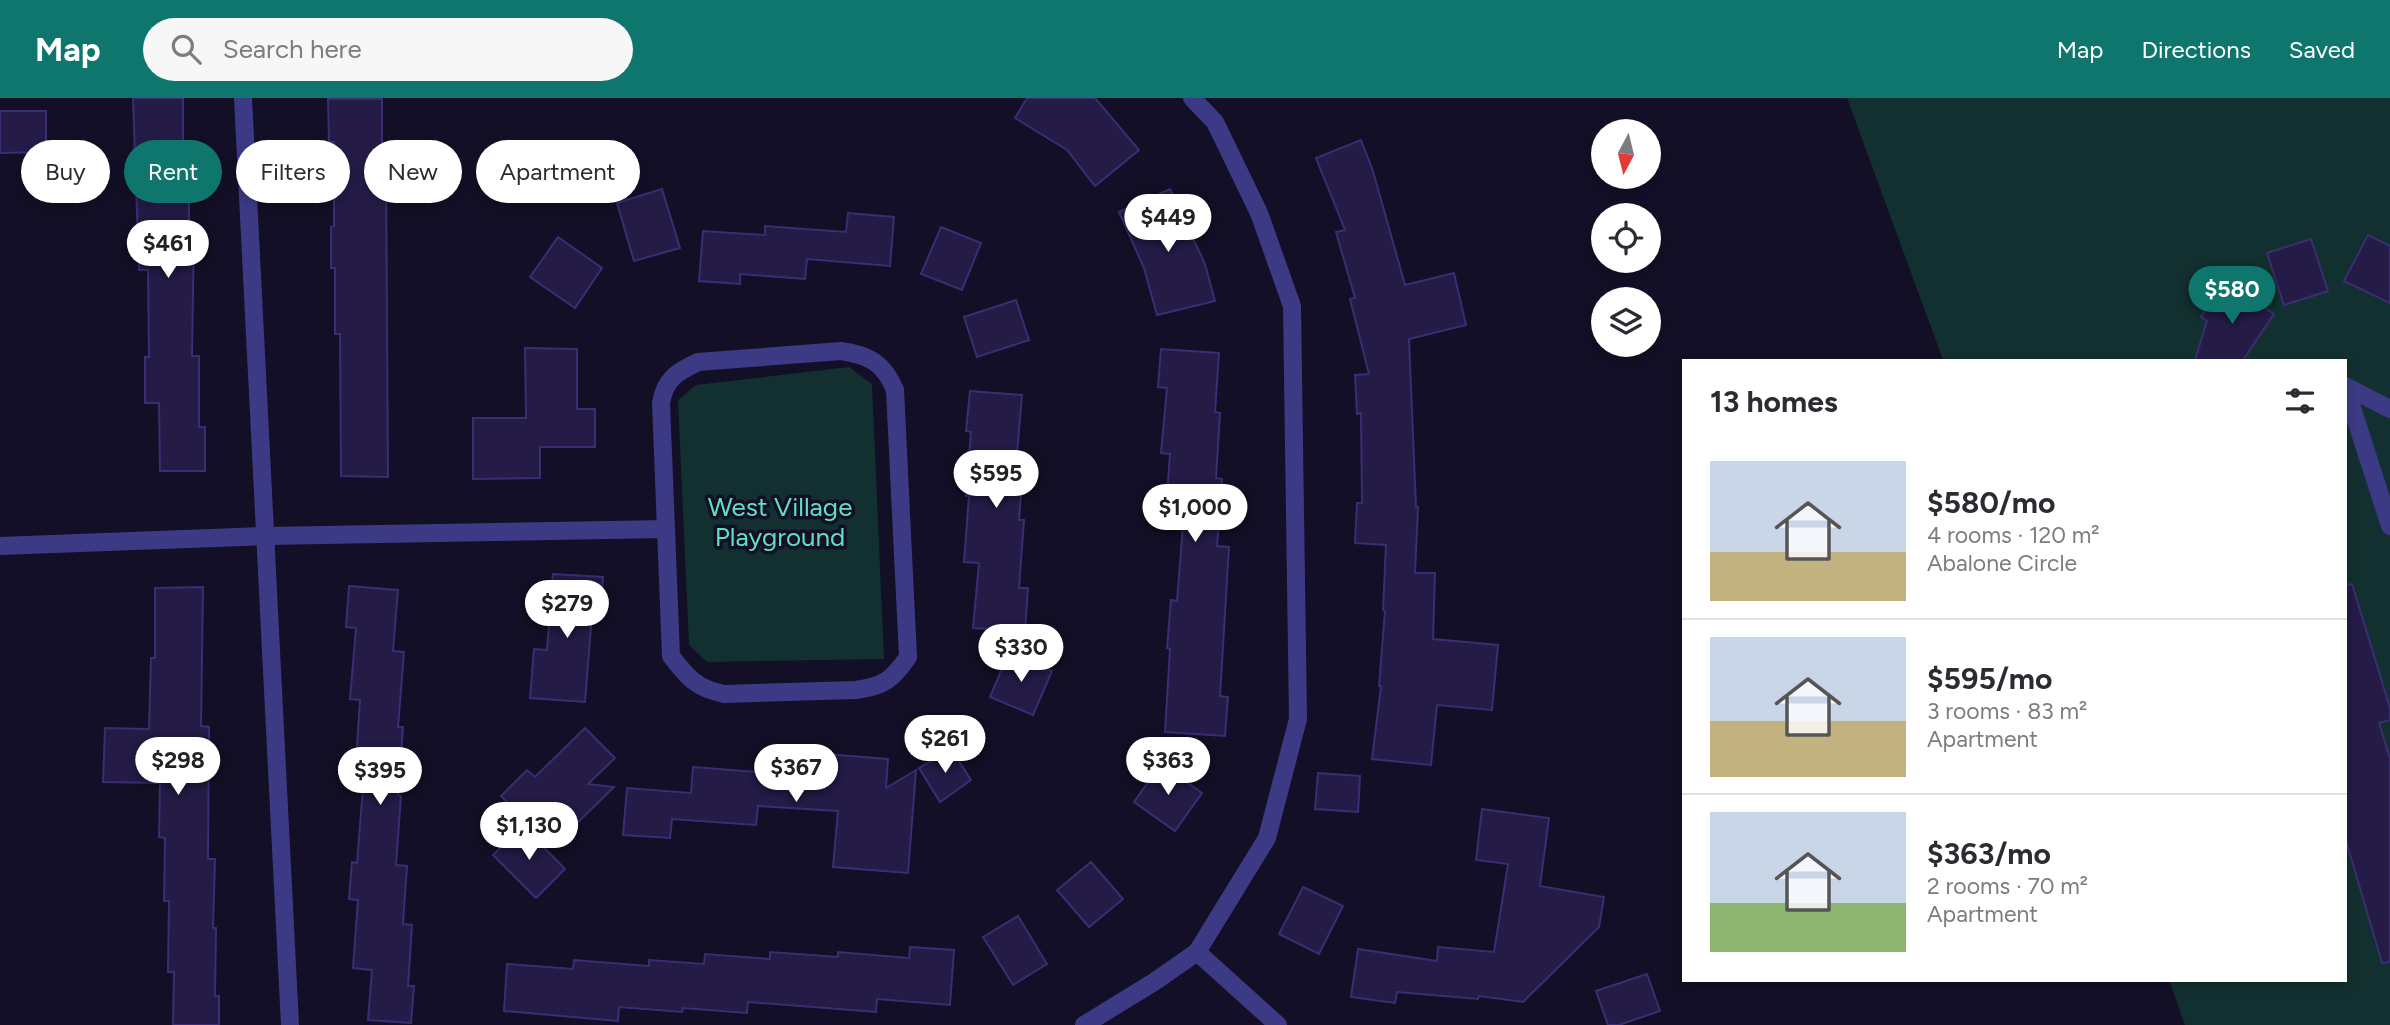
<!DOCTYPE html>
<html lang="en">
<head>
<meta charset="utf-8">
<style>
	body { margin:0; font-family:Figtree,sans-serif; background:#f7f7f7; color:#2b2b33; height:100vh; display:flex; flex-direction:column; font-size:26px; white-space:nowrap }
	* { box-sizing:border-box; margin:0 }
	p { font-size:23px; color:#7c7c81 }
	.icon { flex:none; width:38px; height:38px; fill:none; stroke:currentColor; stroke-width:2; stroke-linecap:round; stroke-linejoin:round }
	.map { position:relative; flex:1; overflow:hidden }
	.details { position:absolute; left:1682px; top:261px; width:665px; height:623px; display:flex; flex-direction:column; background:#fff; border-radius:0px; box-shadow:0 4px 10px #0003 }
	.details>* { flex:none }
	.guide { position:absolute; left:21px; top:42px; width:665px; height:63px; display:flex; gap:14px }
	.needle { width:46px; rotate:187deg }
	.controls { position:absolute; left:1591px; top:21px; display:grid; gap:14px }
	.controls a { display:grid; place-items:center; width:70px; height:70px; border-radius:50%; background:#fff; box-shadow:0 4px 10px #0003; font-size:35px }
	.price { position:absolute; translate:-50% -60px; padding:0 16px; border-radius:24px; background:#fff; color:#222; font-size:23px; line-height:46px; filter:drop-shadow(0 2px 4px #0008) }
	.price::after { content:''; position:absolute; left:50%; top:42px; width:21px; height:16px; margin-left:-10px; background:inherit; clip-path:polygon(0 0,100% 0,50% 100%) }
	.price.selected { background:#0f766e; color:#fff }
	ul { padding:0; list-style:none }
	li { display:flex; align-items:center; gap:21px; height:175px; padding:0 28px }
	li+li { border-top:2px solid #e1e1e2 }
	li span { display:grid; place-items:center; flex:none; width:196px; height:140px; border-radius:0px; color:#555 }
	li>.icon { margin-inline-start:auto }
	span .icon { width:84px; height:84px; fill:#fffc; stroke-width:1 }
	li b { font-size:30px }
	h2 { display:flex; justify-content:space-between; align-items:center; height:84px; padding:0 28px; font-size:30px }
	.pill { padding:0 24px; border-radius:32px; background:#fff; box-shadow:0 4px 10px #0003; font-size:24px; line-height:63px }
	.pill.selected { background:#0f766e; color:#fff }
	header { display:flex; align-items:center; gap:42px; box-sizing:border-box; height:98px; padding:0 35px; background:#0f766e; color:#fff }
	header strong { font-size:33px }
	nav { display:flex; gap:38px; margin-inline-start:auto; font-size:24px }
	.search { width:490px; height:63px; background:#f7f7f7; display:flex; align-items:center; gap:18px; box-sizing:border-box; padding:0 24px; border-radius:38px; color:#7c7c81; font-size:26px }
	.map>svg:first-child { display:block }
</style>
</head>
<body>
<header>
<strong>Map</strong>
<div class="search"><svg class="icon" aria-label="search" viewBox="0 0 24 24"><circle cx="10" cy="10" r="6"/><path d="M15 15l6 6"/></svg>Search here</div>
<nav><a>Map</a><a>Directions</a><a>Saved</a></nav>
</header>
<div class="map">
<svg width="2390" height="927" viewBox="0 0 2390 927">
	<rect width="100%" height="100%" fill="#130f26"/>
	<g fill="#12302f">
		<path d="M 1847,0 L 2390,0 L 2390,927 L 2185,927 L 2169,882 L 2345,882 L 2345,262 L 1943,262 Z"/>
		<path d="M 849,269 L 872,286 L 884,561 L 707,564 L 689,547 L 678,302 L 696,287 Z"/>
	</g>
	<g fill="#241b47" stroke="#3b2d73" stroke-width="2">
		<path d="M 133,0 L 183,0 L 183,70 L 189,70 L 189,130 L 194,130 L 192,258 L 199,258 L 199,329 L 205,329 L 205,373 L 160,373 L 159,305 L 145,305 L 145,259 L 149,259 L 148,172 L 139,172 Z"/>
		<path d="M 1027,0 L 1095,0 L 1139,52 L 1095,88 L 1067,52 L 1015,20 Z"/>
		<path d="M 328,1 L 382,1 L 382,63 L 386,63 L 388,379 L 341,378 L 340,236 L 335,236 L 335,170 L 331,170 L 331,129 L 334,128 L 334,44 L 329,44 Z"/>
		<path d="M 0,13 L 46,13 L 46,54 L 0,55 Z"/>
		<path d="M 1361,42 L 1373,73 L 1405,187 L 1454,175 L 1466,227 L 1409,241 L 1416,409 L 1418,409 L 1415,475 L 1435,475 L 1433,541 L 1498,547 L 1492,612 L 1437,607 L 1431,667 L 1372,661 L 1381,588 L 1379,588 L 1385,513 L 1383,512 L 1386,447 L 1355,445 L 1357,405 L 1362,405 L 1361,315 L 1357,316 L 1355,277 L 1369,276 L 1350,201 L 1355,200 L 1336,134 L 1345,132 L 1316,60 Z"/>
		<path d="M 662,91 L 680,150 L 634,163 L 617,105 Z"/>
		<path d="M 1170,91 L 1205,166 L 1215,203 L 1157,217 L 1144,170 L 1119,114 Z"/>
		<path d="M 848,115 L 894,119 L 890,168 L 807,161 L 805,181 L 740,176 L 740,186 L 699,183 L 703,133 L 765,137 L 765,128 L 846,134 Z"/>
		<path d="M 941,129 L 981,145 L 962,192 L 921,176 Z"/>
		<path d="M 2368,137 L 2390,148 L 2390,205 L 2344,183 Z"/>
		<path d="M 558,139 L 602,170 L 575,210 L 530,179 Z"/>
		<path d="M 2311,141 L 2328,193 L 2284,207 L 2267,155 Z"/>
		<path d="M 2225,183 L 2274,216 L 2243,262 L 2195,262 L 2207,223 L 2201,219 Z"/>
		<path d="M 1016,202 L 1029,242 L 977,259 L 964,219 Z"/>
		<path d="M 525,250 L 577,251 L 577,311 L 595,311 L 595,349 L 540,349 L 540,380 L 473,381 L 473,320 L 526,320 Z"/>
		<path d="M 1161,251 L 1219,255 L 1215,314 L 1220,315 L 1216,380 L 1222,381 L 1217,448 L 1229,449 L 1220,598 L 1228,599 L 1225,638 L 1165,634 L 1170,551 L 1167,550 L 1171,502 L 1177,503 L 1183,426 L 1165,425 L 1170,356 L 1161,355 L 1167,290 L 1158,289 Z"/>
		<path d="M 970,293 L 1022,297 L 1017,355 L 1024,356 L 1019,422 L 1024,422 L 1019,490 L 1028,490 L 1025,533 L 973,530 L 979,465 L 964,464 L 969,398 L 966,398 L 971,334 L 966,333 Z"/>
		<path d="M 553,476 L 603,479 L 600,517 L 592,516 L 585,604 L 530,600 L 534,551 L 547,552 Z"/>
		<path d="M 2352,486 L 2390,610 L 2390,622 L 2379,625 L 2390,661 L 2390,864 L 2382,865 L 2345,739 L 2345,487 Z"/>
		<path d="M 349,488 L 398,492 L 393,553 L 404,554 L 398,629 L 403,629 L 398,697 L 401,698 L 396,767 L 407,768 L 403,826 L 412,827 L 408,888 L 414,888 L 411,925 L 368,922 L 372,872 L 353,870 L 358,802 L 349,801 L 352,764 L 357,765 L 365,665 L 356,664 L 360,602 L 350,601 L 356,530 L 346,529 Z"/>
		<path d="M 203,489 L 201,628 L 209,629 L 208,761 L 215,761 L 213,830 L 216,830 L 215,898 L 219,898 L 219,927 L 173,927 L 174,874 L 168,874 L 169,803 L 164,803 L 165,740 L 159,739 L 160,685 L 103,684 L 105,630 L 149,631 L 151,560 L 155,560 L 155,490 Z"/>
		<path d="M 1008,556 L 1052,573 L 1033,617 L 990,599 Z"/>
		<path d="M 585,630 L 615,660 L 588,686 L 614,689 L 569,733 L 534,731 L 501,698 L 527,672 L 535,679 Z"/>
		<path d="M 951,651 L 971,682 L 940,704 L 919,670 Z"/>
		<path d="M 772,652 L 888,661 L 886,690 L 916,672 L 908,775 L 833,769 L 838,713 L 758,708 L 756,727 L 672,721 L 670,740 L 623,737 L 627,690 L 691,695 L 693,669 L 771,675 Z"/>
		<path d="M 1161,666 L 1202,695 L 1175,733 L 1134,704 Z"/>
		<path d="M 1318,675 L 1360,678 L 1358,714 L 1315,711 Z"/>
		<path d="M 1482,711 L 1549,720 L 1540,788 L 1604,799 L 1599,829 L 1523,904 L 1479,898 L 1478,901 L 1397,894 L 1395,905 L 1351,899 L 1358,851 L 1437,863 L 1438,849 L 1494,854 L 1508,766 L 1476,762 Z"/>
		<path d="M 523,728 L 565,771 L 536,800 L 493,757 Z"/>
		<path d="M 1091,764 L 1123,801 L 1089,829 L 1057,792 Z"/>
		<path d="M 1303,789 L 1343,808 L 1319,856 L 1279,836 Z"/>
		<path d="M 1018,818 L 1047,866 L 1013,887 L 983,839 Z"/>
		<path d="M 910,849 L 954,852 L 950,907 L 877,901 L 876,914 L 748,904 L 747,915 L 683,910 L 682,914 L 619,909 L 618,923 L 504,913 L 507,866 L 573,871 L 574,862 L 649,868 L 649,862 L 704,866 L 705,856 L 770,861 L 770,854 L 838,859 L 838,854 L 909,860 Z"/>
		<path d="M 1647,876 L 1660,913 L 1619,927 L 1608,927 L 1596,893 Z"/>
	</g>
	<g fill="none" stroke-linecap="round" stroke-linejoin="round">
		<g stroke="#3d3a85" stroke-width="18">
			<path d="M 243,0 L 290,927"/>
			<path d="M 841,253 C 869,257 884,265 895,292 L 908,559 C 892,582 884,588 856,592 L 724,596 C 696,590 688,580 671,558 L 661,305 C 665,281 677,274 698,264 Z"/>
			<path d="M 2345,288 L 2390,428"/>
			<path d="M 2345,288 L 2390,311"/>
			<path d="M 0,448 L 266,438 L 666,431"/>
			<path d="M 1197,854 L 1278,927"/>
			<path d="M 1084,927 L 1154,884 L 1197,854 L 1267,740 L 1298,621 L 1292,208 L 1259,115 L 1215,24 L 1192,0"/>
		</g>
	</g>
	<g text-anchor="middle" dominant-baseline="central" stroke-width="7" stroke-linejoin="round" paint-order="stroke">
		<g font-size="26" fill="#5fe0c0" stroke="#130f26">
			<text x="780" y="409">West Village<tspan x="780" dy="30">Playground</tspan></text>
		</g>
	</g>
</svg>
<div class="controls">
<a><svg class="needle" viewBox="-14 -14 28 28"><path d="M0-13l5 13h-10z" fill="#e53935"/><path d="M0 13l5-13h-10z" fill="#7c7c81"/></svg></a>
<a><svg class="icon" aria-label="locate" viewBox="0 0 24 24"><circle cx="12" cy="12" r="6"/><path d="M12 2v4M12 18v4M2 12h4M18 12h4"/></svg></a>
<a><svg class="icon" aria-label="layers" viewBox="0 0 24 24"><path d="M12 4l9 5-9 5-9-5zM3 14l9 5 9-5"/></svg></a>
</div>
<b class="price" style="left:1168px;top:156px">$449</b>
<b class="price" style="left:168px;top:182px">$461</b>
<b class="price selected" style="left:2232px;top:228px">$580</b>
<b class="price" style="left:996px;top:412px">$595</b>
<b class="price" style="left:1195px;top:446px">$1,000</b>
<b class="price" style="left:567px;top:542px">$279</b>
<b class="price" style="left:1021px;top:586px">$330</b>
<b class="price" style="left:945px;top:677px">$261</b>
<b class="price" style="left:178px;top:699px">$298</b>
<b class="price" style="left:1168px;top:699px">$363</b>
<b class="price" style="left:796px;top:706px">$367</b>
<b class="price" style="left:380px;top:709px">$395</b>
<b class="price" style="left:529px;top:764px">$1,130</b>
<div class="guide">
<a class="pill">Buy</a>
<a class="pill selected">Rent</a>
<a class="pill">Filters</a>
<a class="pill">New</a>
<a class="pill">Apartment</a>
</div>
<section class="details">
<h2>13 homes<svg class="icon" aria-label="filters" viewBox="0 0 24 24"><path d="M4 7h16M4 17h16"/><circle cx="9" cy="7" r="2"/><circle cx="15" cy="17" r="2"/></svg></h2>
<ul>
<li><span style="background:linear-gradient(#c9d6e8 65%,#c2b280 0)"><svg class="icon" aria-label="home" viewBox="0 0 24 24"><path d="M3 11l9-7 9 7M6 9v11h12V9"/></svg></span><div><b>$580/mo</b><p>4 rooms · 120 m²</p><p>Abalone Circle</p></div></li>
<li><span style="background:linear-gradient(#c9d6e8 60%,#c2b280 0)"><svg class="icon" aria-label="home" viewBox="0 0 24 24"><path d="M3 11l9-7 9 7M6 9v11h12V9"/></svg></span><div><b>$595/mo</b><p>3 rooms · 83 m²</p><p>Apartment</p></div></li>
<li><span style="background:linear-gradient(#c9d6e8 65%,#8fb573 0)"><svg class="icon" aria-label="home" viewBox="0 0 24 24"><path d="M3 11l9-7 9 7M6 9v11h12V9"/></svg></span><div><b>$363/mo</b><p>2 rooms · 70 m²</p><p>Apartment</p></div></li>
</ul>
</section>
</div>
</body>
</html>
